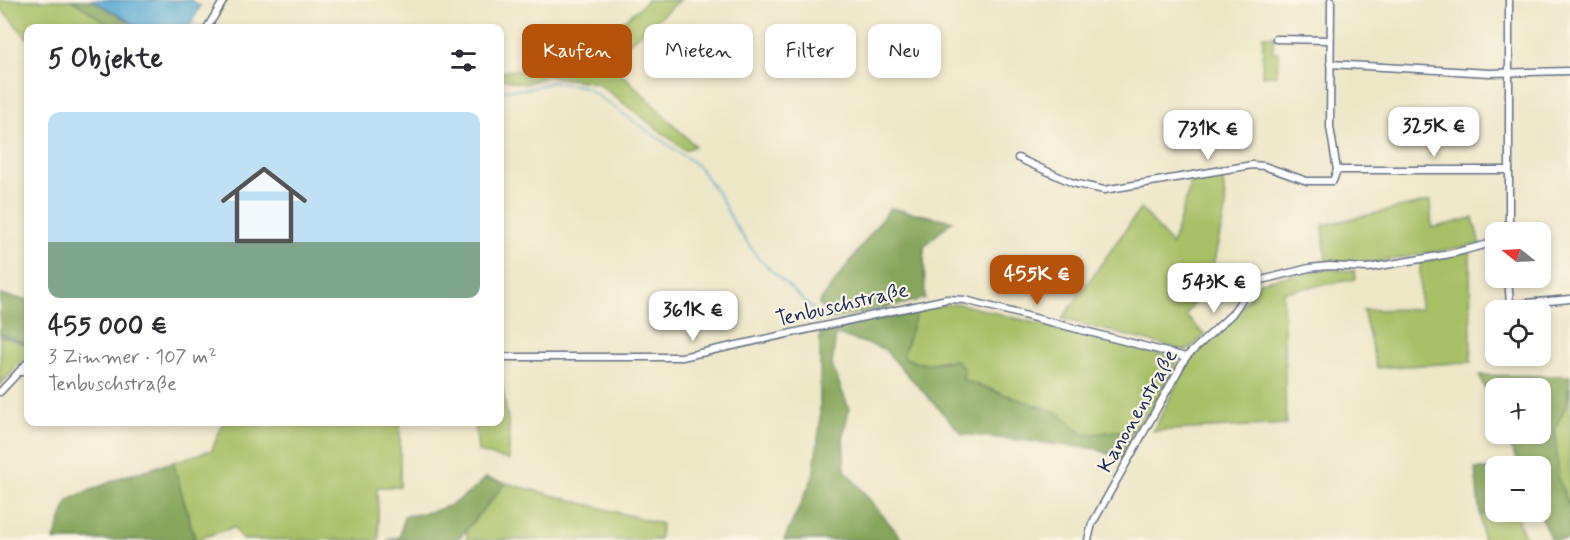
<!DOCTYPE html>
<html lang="de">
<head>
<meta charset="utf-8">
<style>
	body { margin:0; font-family:Mynerve,sans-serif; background:#f2f2f3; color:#2b2b33; height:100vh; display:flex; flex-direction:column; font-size:22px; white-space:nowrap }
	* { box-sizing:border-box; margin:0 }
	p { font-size:20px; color:#7c7c81 }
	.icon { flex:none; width:33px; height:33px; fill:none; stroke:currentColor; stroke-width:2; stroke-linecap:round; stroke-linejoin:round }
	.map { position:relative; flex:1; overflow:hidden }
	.drawer { position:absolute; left:24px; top:24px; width:480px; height:402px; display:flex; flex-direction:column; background:#fff; border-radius:12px; box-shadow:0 3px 9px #0003 }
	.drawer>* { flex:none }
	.guide { position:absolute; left:522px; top:24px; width:570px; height:54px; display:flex; gap:12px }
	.needle { width:39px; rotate:288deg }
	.fabs { position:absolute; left:1485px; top:222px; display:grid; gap:12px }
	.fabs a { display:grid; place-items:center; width:66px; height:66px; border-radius:12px; background:#fff; box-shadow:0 3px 9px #0003; font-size:30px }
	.price { position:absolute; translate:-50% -51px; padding:0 14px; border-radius:12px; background:#fff; color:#222; font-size:20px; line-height:39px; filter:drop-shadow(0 2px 3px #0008) }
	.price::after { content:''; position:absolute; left:50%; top:36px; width:18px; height:14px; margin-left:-9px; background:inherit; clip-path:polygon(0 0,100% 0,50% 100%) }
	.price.current { background:#b45309; color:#fff }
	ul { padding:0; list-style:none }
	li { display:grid; align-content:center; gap:12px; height:318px; padding:0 24px }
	li span { display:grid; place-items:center; height:186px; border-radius:12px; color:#555 }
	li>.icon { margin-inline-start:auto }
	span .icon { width:108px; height:108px; fill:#fffc; stroke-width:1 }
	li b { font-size:26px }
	h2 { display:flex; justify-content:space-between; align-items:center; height:72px; padding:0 24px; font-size:26px }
	.tag { padding:0 21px; border-radius:12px; background:#fff; box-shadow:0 3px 9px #0003; font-size:21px; line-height:54px }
	.tag.current { background:#b45309; color:#fff }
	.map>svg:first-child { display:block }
</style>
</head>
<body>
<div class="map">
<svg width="1570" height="540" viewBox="0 0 1570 540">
	<rect width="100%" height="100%" fill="#fcf5e5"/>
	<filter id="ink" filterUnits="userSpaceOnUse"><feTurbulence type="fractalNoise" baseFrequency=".0167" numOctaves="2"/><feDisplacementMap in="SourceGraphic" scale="12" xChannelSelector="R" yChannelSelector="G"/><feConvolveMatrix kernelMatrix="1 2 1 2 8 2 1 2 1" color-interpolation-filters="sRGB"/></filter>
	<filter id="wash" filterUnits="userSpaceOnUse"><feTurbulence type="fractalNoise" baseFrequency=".008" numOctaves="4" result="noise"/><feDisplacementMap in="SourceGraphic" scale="24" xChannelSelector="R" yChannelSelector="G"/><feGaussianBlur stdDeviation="1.35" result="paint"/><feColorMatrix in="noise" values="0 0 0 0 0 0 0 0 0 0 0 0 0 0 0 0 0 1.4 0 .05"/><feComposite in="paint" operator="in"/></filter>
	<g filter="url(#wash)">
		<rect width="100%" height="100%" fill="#ede6c7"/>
		<g fill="#a7c066" stroke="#617862" stroke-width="1.5">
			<path d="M 0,0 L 72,0 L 114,28 L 28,28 L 28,39 L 0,7 Z"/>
			<path d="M 647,0 L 680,0 L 629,43 L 616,68 L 695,146 L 685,150 L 597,83 L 547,76 L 525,84 L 500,79 L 500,74 C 511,66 527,74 541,69 C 568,60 628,21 647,0 Z"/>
			<path d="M 1263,36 L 1274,36 L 1273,52 L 1278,52 L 1277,75 L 1262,76 Z"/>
			<path d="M 1222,173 L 1226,207 L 1212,270 L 1186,316 L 1205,335 L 1187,351 L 1062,319 L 1141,208 L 1172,245 L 1188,193 L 1190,178 Z"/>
			<path d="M 1430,201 L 1432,228 L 1473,218 L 1480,244 L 1367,264 L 1326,263 L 1323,225 Z"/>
			<path d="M 1470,251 L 1471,362 L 1377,368 L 1363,310 L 1420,309 L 1420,263 Z"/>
			<path d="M 1325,269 L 1355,271 L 1356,279 L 1283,292 L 1286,424 L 1153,431 L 1190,358 L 1238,313 L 1260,282 Z"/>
			<path d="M 960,304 L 1178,359 L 1144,423 L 1134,429 L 1085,435 L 1058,413 L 963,380 L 945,360 C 929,364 917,366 903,356 L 917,311 L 934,306 Z"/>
			<path d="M 0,336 L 28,345 L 28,355 L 0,385 Z"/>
			<path d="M 500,373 L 509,426 L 509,460 L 478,452 L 475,422 L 500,422 Z"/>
			<path d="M 1570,387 L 1570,508 L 1558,481 L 1555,429 L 1567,403 Z"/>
			<path d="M 223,422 L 400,422 L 400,487 L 377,487 L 379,540 L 242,540 L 234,527 L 195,540 L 173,462 L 212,450 Z"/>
			<path d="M 506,483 L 662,524 L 659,540 L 467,540 L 466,529 Z"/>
			<path d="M 1495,511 L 1537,512 L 1517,519 L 1526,540 L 1483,540 L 1480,515 Z"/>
		</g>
		<g fill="#85a65b" stroke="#506a5c" stroke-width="1.5">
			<path d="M 72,0 L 92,0 L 141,28 L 114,28 Z"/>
			<path d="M 890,208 L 952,221 L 924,246 L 925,299 L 829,320 L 819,303 Z"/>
			<path d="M 0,295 L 28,300 L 28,344 L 0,334 Z"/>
			<path d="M 917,311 L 903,356 C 920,370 938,360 957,360 L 964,369 L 963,380 L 1058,413 L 1085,435 L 1134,429 L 1122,460 L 1097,449 L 962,434 L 884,349 L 836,334 L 832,365 L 849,409 L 843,436 L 845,470 L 903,540 L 784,540 L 813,477 L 820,424 L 820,332 Z"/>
			<path d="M 1479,375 L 1570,376 L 1567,403 L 1555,429 L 1559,481 L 1570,508 L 1570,540 L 1551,540 L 1539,512 L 1540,466 L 1519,466 L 1505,434 L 1540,434 L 1540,388 L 1496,388 L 1495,412 Z"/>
			<path d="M 173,462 L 195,540 L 54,540 L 68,500 L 122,477 Z"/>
			<path d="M 1475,469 L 1495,469 L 1495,511 L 1480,515 Z"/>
			<path d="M 486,478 L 506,483 L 460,537 L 454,540 L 387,540 L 400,537 L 404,516 C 442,512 458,505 486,478 Z"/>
		</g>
		<path fill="#57a7d1" stroke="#396b98" stroke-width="1.5" d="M 92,0 L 191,0 L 200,6 L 189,28 L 141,28 Z"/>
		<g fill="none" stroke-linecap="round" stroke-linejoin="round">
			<g stroke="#57a7d1" stroke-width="1.5">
				<path d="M 192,23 L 203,28"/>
				<path d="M 500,90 L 527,89 L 554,82 L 585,87 L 697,165 L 718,193 L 735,225 L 758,258 L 826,321"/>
			</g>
		</g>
	</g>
	<g filter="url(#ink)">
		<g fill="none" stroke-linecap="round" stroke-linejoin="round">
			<g stroke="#646f83" stroke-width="9">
				<g id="street">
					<path d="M 207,28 L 224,0"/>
					<path d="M 1276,39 L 1330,40"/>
					<path d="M 1330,64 L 1490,73 L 1570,71"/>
					<path d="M 1018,158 L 1073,183 L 1104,190 L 1252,165 L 1264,166 L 1307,181 L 1333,181 L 1337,170 L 1330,127 L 1331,0"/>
					<path d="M 1337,170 L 1509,170"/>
					<path d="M 1509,232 L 1509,0"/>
					<path d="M 1508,278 L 1510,304"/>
					<path d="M 1502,310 L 1505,305 L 1570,299"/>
					<path d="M 500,357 L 682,357 L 947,299 L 965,300 L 1186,357"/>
					<path d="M 19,372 L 28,372"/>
					<path d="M 0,392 L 28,362"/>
					<path d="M 1088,540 L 1092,524 L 1186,357 L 1232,314 L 1254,282 L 1309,268 L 1329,266 L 1368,268 L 1450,254 L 1496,242"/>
				</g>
			</g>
			<use href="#street" stroke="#fff" stroke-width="6"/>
		</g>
	</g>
	<g text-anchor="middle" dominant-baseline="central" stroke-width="4.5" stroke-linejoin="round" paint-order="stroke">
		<g font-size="21" fill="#1b2f5e" stroke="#fcf5e5">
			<text transform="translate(842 305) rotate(-13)">Tenbuschstraße</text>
			<text transform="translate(1138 411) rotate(-60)">Kanonenstraße</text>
		</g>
	</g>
</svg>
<div class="fabs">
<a><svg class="needle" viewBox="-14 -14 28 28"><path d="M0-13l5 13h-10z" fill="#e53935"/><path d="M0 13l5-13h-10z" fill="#7c7c81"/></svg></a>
<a><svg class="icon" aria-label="locate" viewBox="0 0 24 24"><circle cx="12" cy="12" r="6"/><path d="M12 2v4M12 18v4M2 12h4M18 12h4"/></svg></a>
<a>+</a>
<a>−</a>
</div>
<b class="price" style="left:1434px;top:158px">325K €</b>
<b class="price" style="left:1208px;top:161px">731K €</b>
<b class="price current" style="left:1037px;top:306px">455K €</b>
<b class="price" style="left:1214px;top:314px">543K €</b>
<b class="price" style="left:693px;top:342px">361K €</b>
<div class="guide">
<a class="tag current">Kaufen</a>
<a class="tag">Mieten</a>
<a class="tag">Filter</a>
<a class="tag">Neu</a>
</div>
<section class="drawer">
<h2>5 Objekte<svg class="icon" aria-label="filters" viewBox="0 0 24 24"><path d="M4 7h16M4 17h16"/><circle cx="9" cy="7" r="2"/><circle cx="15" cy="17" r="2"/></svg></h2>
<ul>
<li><span style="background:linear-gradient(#bfe0f5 70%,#7fa58c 0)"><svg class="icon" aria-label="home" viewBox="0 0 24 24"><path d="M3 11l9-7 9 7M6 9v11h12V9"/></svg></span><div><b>455 000 €</b><p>3 Zimmer · 107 m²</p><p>Tenbuschstraße</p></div></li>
</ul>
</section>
</div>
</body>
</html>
